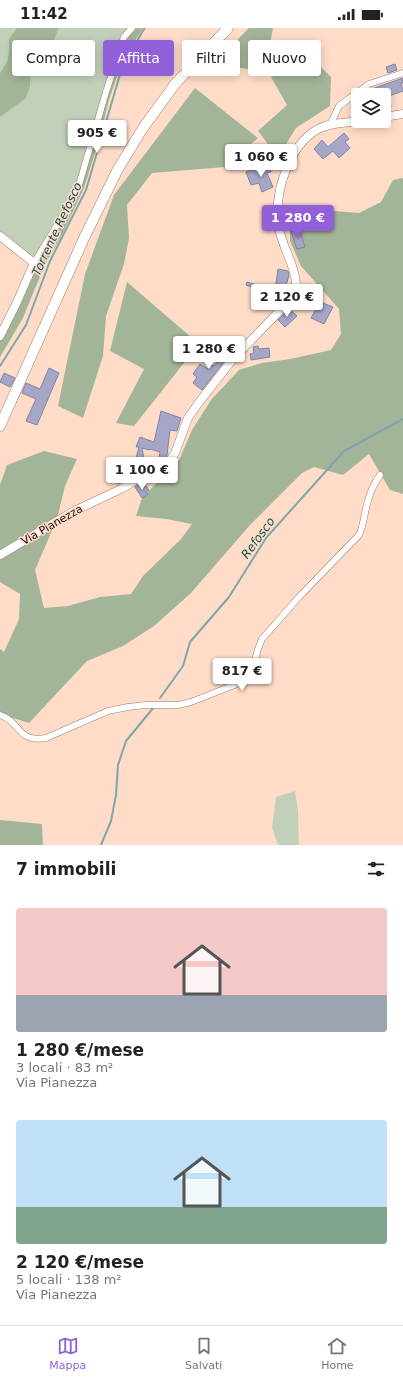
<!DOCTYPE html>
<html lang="it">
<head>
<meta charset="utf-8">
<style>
	body { margin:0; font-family:"DejaVu Sans",sans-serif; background:#f2f2f2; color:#222; height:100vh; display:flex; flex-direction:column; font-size:15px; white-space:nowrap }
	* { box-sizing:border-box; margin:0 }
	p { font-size:13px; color:#767676 }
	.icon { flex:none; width:22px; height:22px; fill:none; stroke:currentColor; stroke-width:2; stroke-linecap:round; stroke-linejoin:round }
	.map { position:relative; height:817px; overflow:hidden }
	.details { display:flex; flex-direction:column; background:#fff; flex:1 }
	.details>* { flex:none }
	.banner { position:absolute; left:12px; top:12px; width:379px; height:36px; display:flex; gap:8px }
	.tools { position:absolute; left:351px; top:60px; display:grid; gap:8px }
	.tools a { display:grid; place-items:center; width:40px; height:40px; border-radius:4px; background:#fff; box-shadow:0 2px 10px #0003; font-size:20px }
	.price { position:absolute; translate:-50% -34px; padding:0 9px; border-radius:4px; background:#fff; color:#222; font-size:13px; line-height:26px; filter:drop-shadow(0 1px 2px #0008) }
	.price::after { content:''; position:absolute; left:50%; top:24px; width:12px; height:9px; margin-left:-6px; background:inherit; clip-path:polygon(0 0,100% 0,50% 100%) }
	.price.active { background:#9160d9; color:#fff }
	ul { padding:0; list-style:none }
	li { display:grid; align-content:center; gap:8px; height:212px; padding:0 16px }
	li span { display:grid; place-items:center; height:124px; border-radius:4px; color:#555 }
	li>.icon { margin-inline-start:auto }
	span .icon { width:72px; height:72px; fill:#fffc; stroke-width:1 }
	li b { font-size:17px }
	h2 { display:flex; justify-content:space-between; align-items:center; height:48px; padding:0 16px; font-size:17px }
	.chip { padding:0 14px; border-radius:4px; background:#fff; box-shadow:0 2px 10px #0003; font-size:14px; line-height:36px }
	.chip.active { background:#9160d9; color:#fff }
	.status { display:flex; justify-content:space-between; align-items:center; height:28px; padding:0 20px; background:#fff; direction:ltr }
	.status svg { height:11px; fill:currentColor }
	.dock { display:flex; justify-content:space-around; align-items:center; height:56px; border-top:1px solid #e0e0e0; background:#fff; font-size:11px; color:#767676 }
	.dock a { display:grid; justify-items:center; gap:2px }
	.dock .active { color:#9160d9 }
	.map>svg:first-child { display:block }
</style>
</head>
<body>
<div class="status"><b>11:42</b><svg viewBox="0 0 49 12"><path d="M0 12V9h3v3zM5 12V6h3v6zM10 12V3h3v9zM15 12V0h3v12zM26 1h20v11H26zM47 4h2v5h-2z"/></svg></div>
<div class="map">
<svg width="403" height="817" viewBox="0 0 403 817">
	<rect width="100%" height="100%" fill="#ffdcc8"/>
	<g fill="#c2d0ba">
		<path d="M 0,0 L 17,0 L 9,11 L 9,23 L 7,34 L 0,45 Z"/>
		<path d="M 59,0 L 133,0 L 93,103 L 81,157 L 33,237 L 0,207 L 0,89 L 5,85 L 30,58 L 31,44 L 36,33 L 48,31 L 52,26 L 53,14 Z"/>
		<path d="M 295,763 L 298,783 L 299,817 L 278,817 L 272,800 L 276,769 Z"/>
	</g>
	<g fill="#a3b598">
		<path d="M 17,0 L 59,0 L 53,14 L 52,25 L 48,31 L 36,33 L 31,44 L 30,58 L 26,70 L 0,89 L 0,45 L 7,34 L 9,23 L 9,11 Z"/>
		<path d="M 133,0 L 143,0 L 122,33 L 109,72 L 100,109 L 84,160 L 61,209 L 48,231 L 33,265 L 23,290 L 0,329 L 0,306 L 31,245 L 81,157 L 97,82 L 106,65 L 122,16 Z"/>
		<path d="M 249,0 L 273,0 L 270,16 L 248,41 L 219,37 L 236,13 Z"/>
		<path d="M 304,22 L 331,49 L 330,78 L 296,100 L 278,129 L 258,103 L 287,77 L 271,49 Z"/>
		<path d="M 195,60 L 258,110 L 225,139 L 152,145 L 127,177 L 129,210 L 124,236 L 106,288 L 103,328 L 83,390 L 58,378 L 85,246 L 114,167 Z"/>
		<path d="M 403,150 L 403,466 L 390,462 L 369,426 L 343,447 L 314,439 L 302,445 L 250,497 L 191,565 L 154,598 L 123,618 L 87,633 L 29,695 L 0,686 L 0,621 L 4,624 L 19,591 L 20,566 L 0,554 L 0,457 L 7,437 L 44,423 L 77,431 L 65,458 L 57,491 L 35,542 L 44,580 L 68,578 L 100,569 L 131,566 L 143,548 L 181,511 L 192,496 L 166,491 L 136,488 L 142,470 L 179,432 L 192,402 L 211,372 L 239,342 L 262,335 L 290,331 L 331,322 L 341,306 L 339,281 L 301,238 L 290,213 L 290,184 L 334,183 L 359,185 L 381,174 L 393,152 Z"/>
		<path d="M 127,254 L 199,316 L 134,398 L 116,395 L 144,341 L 110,323 Z"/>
		<path d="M 0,792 L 42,796 L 43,817 L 0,817 Z"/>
	</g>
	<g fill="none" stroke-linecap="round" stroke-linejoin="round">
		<g stroke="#7da7a9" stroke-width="2">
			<path d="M 0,338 L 26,297 L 50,233 L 86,162 L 121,43 L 142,4 L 145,0"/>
			<path d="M 160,670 L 183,638 L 190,614 L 229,569 L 266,510 L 344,423 L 403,391"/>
			<path d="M 101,817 L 111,793 L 116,767 L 118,737 L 126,713 L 154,679"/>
		</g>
	</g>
	<g fill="#a5a7c7" stroke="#8283a3">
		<path d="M 395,36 L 397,42 L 388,45 L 386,39 Z"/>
		<path d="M 403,50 L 403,55 L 401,55 L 403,63 L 389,68 L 391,79 L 390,80 L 384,82 L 384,67 L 362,67 L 369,62 Z"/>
		<path d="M 344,105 L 349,111 L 345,114 L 350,120 L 339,130 L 333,123 L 323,131 L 314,121 L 322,112 L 328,119 Z"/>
		<path d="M 268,137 L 271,144 L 267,145 L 273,159 L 262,164 L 259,155 L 251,157 L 246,144 Z"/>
		<path d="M 269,189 L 271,200 L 266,201 L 263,190 Z"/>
		<path d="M 299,200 L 305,219 L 297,221 L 291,203 Z"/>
		<path d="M 278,241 L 288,243 L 289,247 L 286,258 L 289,259 L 289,261 L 287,267 L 277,277 L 258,265 L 259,262 L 246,257 L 247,254 L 264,259 L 265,257 L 275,262 Z"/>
		<path d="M 323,275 L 333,279 L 324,296 L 311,290 L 316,281 L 319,283 Z"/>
		<path d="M 289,281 L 297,288 L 285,299 L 278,292 Z"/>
		<path d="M 258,318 L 259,321 L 269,320 L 270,329 L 251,332 L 250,326 L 254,325 L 253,319 Z"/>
		<path d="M 220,319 L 230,326 L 202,362 L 193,355 L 197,349 L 193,346 L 200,336 L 208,341 L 212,337 L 214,338 L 222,328 L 216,323 Z"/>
		<path d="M 49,340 L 59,345 L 37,397 L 26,393 L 36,371 L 22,365 L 26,355 L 40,361 Z"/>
		<path d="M 4,345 L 15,350 L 10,359 L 0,354 Z"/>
		<path d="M 161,383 L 181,390 L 177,403 L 170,402 L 167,427 L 164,432 L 159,431 L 160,424 L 150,421 L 149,422 L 142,420 L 145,436 L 153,437 L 139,443 L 118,456 L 117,437 L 124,434 L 131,433 L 131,430 L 136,430 L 139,419 L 136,419 L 140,409 L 154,414 Z"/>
		<path d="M 139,456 L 139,458 L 142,457 L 143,460 L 146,458 L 149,462 L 146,464 L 148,466 L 142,470 L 135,459 Z"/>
	</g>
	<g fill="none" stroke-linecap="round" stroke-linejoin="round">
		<g stroke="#9e7e6c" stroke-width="7">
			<g id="minor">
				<path d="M 331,95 L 339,78 L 369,56 L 403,45"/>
				<path d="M 34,235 L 77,164 L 106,64 L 124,9 L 132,0"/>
				<path d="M 0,687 C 22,694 16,715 46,710 L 108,683 L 128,679 L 146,677 L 178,677 L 191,674 L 242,654 L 249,648 L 253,640 L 258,621 L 262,611 L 299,569 L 359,507 C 364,497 364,485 368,473 C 370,464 374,456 380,447"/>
			</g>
		</g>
		<g stroke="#9e7e6c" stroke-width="9">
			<g id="tertiary">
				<path d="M 384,89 L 403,86"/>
				<path d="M 0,208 L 34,235 L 17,274 L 0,308"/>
				<path d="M 0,527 L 74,483 L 123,460 L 142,448 L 167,437 L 175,425 L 188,390 L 200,373 L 233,331 L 292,270 C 293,266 297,260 296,256 C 295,236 282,219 279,200 C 273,167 288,118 318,101 C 331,94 346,95 360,93"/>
			</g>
		</g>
		<g stroke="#9e7e6c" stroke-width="11">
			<path id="trunk" d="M 0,398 L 85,208 L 118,141 L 143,100 L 175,56 L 228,0"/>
		</g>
		<use href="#minor" stroke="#fff" stroke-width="6"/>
		<use href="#tertiary" stroke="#fff" stroke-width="8"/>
		<use href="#trunk" stroke="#fff" stroke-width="10"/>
	</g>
	<g text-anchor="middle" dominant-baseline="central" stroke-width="3" stroke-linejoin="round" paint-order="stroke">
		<g font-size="11" fill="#1b0f09" stroke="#ffdcc8">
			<text transform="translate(52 497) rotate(-30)">Via Pianezza</text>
		</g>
		<g font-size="12" font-style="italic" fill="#0e4e51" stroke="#ffdcc8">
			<text transform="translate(57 201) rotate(-65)">Torrente Refosco</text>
			<text transform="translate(258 510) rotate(-54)">Refosco</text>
		</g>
	</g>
</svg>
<div class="tools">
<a><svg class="icon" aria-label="layers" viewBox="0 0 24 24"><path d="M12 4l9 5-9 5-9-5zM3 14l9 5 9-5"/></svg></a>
</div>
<b class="price" style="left:97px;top:126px">905 €</b>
<b class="price" style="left:261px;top:150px">1 060 €</b>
<b class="price active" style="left:298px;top:211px">1 280 €</b>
<b class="price" style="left:287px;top:290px">2 120 €</b>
<b class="price" style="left:209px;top:342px">1 280 €</b>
<b class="price" style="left:142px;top:463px">1 100 €</b>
<b class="price" style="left:242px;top:664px">817 €</b>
<div class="banner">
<a class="chip">Compra</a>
<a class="chip active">Affitta</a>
<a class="chip">Filtri</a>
<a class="chip">Nuovo</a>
</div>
</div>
<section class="details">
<h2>7 immobili<svg class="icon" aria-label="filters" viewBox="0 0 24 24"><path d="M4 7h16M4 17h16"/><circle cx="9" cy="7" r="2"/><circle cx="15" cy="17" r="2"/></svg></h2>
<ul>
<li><span style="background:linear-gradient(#f6c9c9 70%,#9aa5b1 0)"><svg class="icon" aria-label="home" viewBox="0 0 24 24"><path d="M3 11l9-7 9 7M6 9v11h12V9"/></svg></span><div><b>1 280 €/mese</b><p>3 locali · 83 m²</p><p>Via Pianezza</p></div></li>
<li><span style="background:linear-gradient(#bfe0f5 70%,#7fa58c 0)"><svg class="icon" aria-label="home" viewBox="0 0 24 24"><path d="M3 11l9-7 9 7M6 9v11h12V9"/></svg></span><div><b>2 120 €/mese</b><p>5 locali · 138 m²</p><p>Via Pianezza</p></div></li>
</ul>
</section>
<nav class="dock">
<a class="active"><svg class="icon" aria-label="map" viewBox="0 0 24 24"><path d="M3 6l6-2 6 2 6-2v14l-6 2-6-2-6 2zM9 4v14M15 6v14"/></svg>Mappa</a>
<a><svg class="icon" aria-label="saved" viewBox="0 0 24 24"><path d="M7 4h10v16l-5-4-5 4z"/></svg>Salvati</a>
<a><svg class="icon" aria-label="home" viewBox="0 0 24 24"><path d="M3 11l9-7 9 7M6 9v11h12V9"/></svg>Home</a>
</nav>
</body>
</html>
